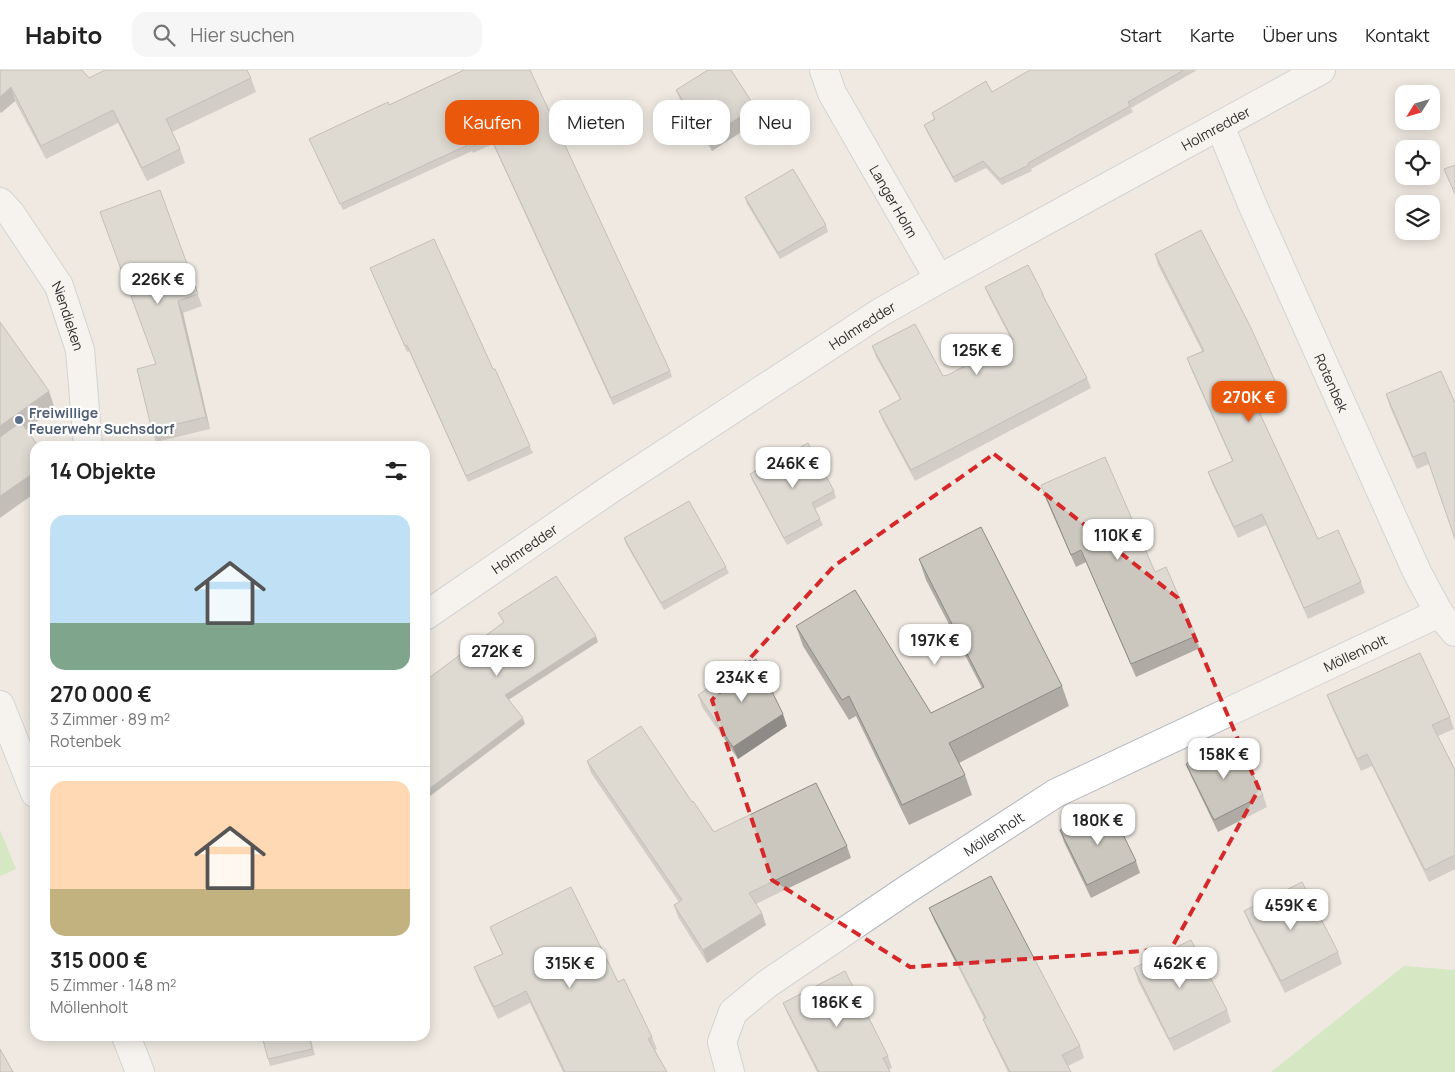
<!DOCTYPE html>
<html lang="de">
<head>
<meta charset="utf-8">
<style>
	body { margin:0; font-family:Manrope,sans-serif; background:#f6f6f6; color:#222; height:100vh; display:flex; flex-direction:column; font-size:19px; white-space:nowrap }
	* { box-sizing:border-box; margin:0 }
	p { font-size:16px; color:#767676 }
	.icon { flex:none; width:28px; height:28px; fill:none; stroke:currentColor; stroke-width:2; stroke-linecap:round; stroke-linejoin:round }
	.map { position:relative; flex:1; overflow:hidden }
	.drawer { position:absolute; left:30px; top:371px; width:400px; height:600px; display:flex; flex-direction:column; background:#fff; border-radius:15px; box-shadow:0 2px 12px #0003 }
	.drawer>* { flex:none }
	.hud { position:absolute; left:445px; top:30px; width:475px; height:45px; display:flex; gap:10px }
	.needle { width:32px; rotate:233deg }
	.tools { position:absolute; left:1395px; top:15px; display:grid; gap:10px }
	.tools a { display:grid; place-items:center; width:45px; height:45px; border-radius:10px; background:#fff; box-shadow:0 2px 12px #0003; font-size:25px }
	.price { position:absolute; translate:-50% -42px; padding:0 11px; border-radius:10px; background:#fff; color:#222; font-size:16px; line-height:32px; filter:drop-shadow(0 1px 2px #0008) }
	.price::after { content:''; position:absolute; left:50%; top:30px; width:15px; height:11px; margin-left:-8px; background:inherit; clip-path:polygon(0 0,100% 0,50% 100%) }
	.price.current { background:#ea580c; color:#fff }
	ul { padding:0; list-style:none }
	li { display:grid; align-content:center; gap:10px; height:265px; padding:0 20px }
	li+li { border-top:1px solid #e0e0e0 }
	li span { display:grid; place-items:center; height:155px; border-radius:15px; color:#555 }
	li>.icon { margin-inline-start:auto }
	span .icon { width:90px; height:90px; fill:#fffc; stroke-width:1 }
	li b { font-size:21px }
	h2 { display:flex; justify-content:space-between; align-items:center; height:60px; padding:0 20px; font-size:21px }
	.tag { padding:0 18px; border-radius:15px; background:#fff; box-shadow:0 2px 12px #0003; font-size:18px; line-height:45px }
	.tag.current { background:#ea580c; color:#fff }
	header { display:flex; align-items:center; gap:30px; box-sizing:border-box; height:70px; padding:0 25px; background:#fff; border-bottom:1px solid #e0e0e0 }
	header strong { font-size:24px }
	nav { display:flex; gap:28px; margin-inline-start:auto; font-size:18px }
	.search { width:350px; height:45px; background:#f6f6f6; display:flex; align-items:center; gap:12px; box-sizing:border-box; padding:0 18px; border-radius:15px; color:#767676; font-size:19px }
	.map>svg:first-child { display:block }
</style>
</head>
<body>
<header>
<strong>Habito</strong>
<div class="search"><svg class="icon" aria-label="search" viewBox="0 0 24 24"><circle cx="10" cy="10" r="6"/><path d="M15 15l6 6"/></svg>Hier suchen</div>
<nav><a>Start</a><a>Karte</a><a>Über uns</a><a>Kontakt</a></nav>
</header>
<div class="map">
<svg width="1455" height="1002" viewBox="0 0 1455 1002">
	<rect width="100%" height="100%" fill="#efe9e1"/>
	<g fill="#b6e59e">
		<path d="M 0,760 L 16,799 L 0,806 Z"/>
		<path d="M 1404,896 L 1455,900 L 1455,1002 L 1271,1002 Z"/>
	</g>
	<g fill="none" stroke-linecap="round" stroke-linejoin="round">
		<g stroke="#b4b7c1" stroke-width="30">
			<g id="minor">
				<path id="s1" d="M 824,0 L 832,23 L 939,209"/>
				<path id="s2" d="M 1220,56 L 1252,134 L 1417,502 L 1439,543 L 1455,562"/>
				<path id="s3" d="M 0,132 L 11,144 L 59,216 L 80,280 L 88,376"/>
				<path id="s4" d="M 425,546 L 612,418 L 881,242 L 939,209 L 1321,0"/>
				<path d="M 0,635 L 35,723"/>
				<path d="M 126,966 L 140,1002"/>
				<path id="s5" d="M 730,1002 L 722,972 L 733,942 L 767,914 L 909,818 L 1056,723 L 1439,543"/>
			</g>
		</g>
		<use href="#minor" stroke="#fff" stroke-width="28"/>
	</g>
	<g fill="#afaba4">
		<path d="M 0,0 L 89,8 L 251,8 L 256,22 L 172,62 L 180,79 L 185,93 L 147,111 L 118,53 L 46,89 L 15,31 L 1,43 L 0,42 Z"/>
		<path d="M 464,0 L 670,301 L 672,307 L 613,335 L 493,74 L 473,83 L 472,81 L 343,140 L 309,69 L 389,35 Z"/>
		<path d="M 1030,0 L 1197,0 L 1131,38 L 1133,42 L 1031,99 L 1032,101 L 1002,115 L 986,98 L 955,113 L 927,62 L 924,55 L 934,49 L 932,43 L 992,22 Z"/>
		<path d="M 676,20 L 755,37 L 760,50 L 712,81 L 681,32 Z"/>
		<path d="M 160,120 L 202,236 L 183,243 L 210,359 L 156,372 L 152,360 L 156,294 Z"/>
		<path d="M 745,127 L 826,155 L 828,162 L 780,189 L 747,134 Z"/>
		<path d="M 1155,184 L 1280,322 L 1284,333 L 1260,344 L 1318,469 L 1361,512 L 1365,523 L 1308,549 L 1266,455 L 1238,468 L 1212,413 L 1208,402 L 1232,391 L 1191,299 L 1187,288 L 1202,281 L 1158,195 Z"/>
		<path d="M 370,198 L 493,299 L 533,383 L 468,412 L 409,281 L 407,282 Z"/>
		<path d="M 985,217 L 1043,224 L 1047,234 L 1087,308 L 1091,318 L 915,411 L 883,351 L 879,341 L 900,329 L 876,287 L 872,276 L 943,306 L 948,305 L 1012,271 L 989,227 Z"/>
		<path d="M 1386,324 L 1455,333 L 1429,394 L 1417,399 L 1390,337 Z"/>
		<path d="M 750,404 L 834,421 L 836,428 L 815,439 L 823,455 L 787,475 L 752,410 Z"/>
		<path d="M 1041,415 L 1155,502 L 1196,566 L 1200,578 L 1136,607 L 1086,492 L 1076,497 L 1045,427 Z"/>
		<path d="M 624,468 L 726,497 L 729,503 L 664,540 L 626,474 Z"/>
		<path d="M 919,489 L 1062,616 L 1069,636 L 959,693 L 965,705 L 972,725 L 909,755 L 856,646 L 849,650 L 803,576 L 796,556 L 931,643 L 982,618 L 926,510 Z"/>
		<path d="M 698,625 L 787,656 L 738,689 L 702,637 Z"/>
		<path d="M 1327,625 L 1450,647 L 1454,659 L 1438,666 L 1455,700 L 1455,799 L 1429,812 L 1372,696 L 1361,701 L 1332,638 Z"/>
		<path d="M 587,691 L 692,732 L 714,762 L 847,776 L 851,788 L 756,834 L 766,855 L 707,893 L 678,847 L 674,835 L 679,832 L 591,703 Z"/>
		<path d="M 1186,694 L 1263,725 L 1267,737 L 1218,762 L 1191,706 Z"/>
		<path d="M 1060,760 L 1136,791 L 1140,803 L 1091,828 L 1064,772 Z"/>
		<path d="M 929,838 L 1080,976 L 1084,988 L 1068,996 L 1071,1002 L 1008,1002 L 988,961 L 983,949 L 984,948 L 934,850 Z"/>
		<path d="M 1244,841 L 1338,882 L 1342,894 L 1285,923 L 1249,853 Z"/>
		<path d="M 490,857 L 618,912 L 652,967 L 657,979 L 655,980 L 667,1002 L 563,1002 L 530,933 L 498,949 L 479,910 L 474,897 L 502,884 L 495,869 Z"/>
		<path d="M 1134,898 L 1227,940 L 1231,952 L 1174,981 L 1138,911 Z"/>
		<path d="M 783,933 L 888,986 L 892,998 L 888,1000 L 890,1002 L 817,1002 L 788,945 Z"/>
		<path d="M 262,966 L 310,966 L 315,985 L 270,996 Z"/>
	</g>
	<g fill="#8e8b86">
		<path d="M 11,17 L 15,31 L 1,43 L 0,40 L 0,27 Z"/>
		<path d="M 755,37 L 760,50 L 712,81 L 708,68 Z"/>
		<path d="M 178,231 L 183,243 L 210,359 L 206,347 Z"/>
		<path d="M 49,321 L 55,339 L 0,378 L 0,356 Z"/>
		<path d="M 35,402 L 35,423 L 0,448 L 0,426 Z"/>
		<path d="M 596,566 L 598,572 L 507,631 L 505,625 Z"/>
		<path d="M 783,644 L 787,656 L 738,689 L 733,677 Z"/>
		<path d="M 523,648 L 525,654 L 425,730 L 425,722 Z"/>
		<path d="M 762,843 L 766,855 L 707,893 L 703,880 Z"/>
	</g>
	<g fill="#cbc7bf" stroke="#8e8b86">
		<path d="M 0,0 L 82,0 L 89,8 L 105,0 L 247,0 L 251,8 L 166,49 L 180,79 L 142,98 L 113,40 L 41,76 L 11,17 L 0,27 Z"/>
		<path d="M 464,0 L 530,0 L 670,301 L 611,328 L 491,68 L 471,77 L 470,74 L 340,134 L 309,69 L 388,32 L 389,35 Z"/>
		<path d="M 708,0 L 731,0 L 755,37 L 708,68 L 676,20 Z"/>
		<path d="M 1030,0 L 1184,0 L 1128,32 L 1130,36 L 1028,93 L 1029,95 L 1000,109 L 983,91 L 953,107 L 924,55 L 935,49 L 932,43 L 986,11 L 992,22 Z"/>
		<path d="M 1455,95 L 1455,124 L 1444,99 Z"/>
		<path d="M 793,99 L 826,155 L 778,183 L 745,127 Z"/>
		<path d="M 160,120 L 198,224 L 178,231 L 206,347 L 152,360 L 137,299 L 156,294 L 100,142 Z"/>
		<path d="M 1201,160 L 1251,258 L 1280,322 L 1255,333 L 1318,469 L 1338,460 L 1361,512 L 1304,538 L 1262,444 L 1234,457 L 1208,402 L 1233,391 L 1187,288 L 1204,281 L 1155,184 Z"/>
		<path d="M 434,169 L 493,299 L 495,299 L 530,376 L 466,406 L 407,275 L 405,276 L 370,198 Z"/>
		<path d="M 1028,195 L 1043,224 L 1042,224 L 1087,308 L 911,400 L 879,341 L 901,329 L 872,276 L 915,254 L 943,306 L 948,305 L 1013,270 L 985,217 Z"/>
		<path d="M 0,252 L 49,321 L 0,356 Z"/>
		<path d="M 1441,301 L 1455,333 L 1455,469 L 1425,382 L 1413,387 L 1386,324 Z"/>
		<path d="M 21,352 L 38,376 L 35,376 L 35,402 L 0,426 L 0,367 Z"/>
		<path d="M 808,373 L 834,421 L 812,433 L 820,449 L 784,468 L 750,404 Z"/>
		<path d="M 1105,387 L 1155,502 L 1166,497 L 1196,566 L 1131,594 L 1081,480 L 1071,485 L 1041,415 Z"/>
		<path d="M 689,431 L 726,497 L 661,533 L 624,468 Z"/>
		<path d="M 981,457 L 1062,616 L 949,673 L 965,705 L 902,735 L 849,626 L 842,630 L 796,556 L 855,520 L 931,643 L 984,617 L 919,489 Z"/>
		<path d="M 556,506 L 596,566 L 505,625 L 523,648 L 425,722 L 425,611 L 504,552 L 498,543 Z"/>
		<path d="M 1420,583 L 1450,647 L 1432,655 L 1455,700 L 1455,785 L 1425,800 L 1367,684 L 1357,689 L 1327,625 Z"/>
		<path d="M 756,589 L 783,644 L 733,677 L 698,625 L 750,590 L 752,592 Z"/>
		<path d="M 641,656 L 692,732 L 693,731 L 714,762 L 816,713 L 847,776 L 749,823 L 762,843 L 703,880 L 674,835 L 682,830 L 587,691 Z"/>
		<path d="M 1235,670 L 1263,725 L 1214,750 L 1186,694 Z"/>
		<path d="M 1109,736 L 1136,791 L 1087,815 L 1060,760 Z"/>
		<path d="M 991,806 L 1080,976 L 1062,985 L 1071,1002 L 1010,1002 L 983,949 L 986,948 L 929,838 Z"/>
		<path d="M 1302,812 L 1338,882 L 1281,911 L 1244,841 Z"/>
		<path d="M 571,817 L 618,912 L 624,909 L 652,967 L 648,969 L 667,1002 L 565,1002 L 526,921 L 494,937 L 474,897 L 503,884 L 490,857 Z"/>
		<path d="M 1191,870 L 1227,940 L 1169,969 L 1134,898 Z"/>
		<path d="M 845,901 L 888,986 L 883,988 L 890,1002 L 819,1002 L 783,933 Z"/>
		<path d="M 262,966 L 309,966 L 312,979 L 268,989 Z"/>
		<path d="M 0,979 L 13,1002 L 0,1002 Z"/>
	</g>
	<path d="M0 0H1455V1002H0ZM 994,384 L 1178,528 L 1259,719 L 1171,879 L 910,897 L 772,810 L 712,630 L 834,496 Z" fill="#efe9e1" fill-opacity=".55" fill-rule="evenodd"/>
	<path fill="none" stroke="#d62828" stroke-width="4" stroke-dasharray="10 6" stroke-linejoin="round" d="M 994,384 L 1178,528 L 1259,719 L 1171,879 L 910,897 L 772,810 L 712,630 L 834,496 Z"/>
	<circle fill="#5c6f8a" stroke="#fff" stroke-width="2" cx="19" cy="350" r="5"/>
	<g text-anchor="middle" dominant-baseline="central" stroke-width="4.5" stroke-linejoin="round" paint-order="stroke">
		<g font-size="14" fill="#2e2e2e" stroke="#fff">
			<text stroke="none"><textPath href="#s4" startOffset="930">Holmredder</textPath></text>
			<text stroke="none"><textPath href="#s1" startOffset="149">Langer Holm</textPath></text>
			<text stroke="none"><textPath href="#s3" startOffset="134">Niendieken</textPath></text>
			<text stroke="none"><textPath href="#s4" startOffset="525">Holmredder</textPath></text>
			<text stroke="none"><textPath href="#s2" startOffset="280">Rotenbek</textPath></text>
			<text stroke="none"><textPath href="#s4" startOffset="120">Holmredder</textPath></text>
			<text stroke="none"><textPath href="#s5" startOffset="784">Möllenholt</textPath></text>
			<text stroke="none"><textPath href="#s5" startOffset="379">Möllenholt</textPath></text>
		</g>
		<g font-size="14" font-weight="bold" fill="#4e5e75" stroke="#fff" text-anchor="start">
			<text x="29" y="342">Freiwillige<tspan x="29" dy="16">Feuerwehr Suchsdorf</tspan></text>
		</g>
	</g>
</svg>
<div class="tools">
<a><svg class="needle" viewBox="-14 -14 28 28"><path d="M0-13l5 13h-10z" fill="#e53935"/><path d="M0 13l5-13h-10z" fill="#767676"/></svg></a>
<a><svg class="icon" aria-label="locate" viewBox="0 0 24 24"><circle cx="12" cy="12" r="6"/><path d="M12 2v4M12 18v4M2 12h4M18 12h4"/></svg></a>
<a><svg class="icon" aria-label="layers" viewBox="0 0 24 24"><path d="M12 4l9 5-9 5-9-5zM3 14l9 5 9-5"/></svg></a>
</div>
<b class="price" style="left:158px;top:235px">226K €</b>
<b class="price" style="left:977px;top:306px">125K €</b>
<b class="price current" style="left:1249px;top:353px">270K €</b>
<b class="price" style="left:793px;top:419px">246K €</b>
<b class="price" style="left:1118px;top:491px">110K €</b>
<b class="price" style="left:935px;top:596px">197K €</b>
<b class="price" style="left:497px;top:607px">272K €</b>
<b class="price" style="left:742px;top:633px">234K €</b>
<b class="price" style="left:1224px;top:710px">158K €</b>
<b class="price" style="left:1098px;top:776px">180K €</b>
<b class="price" style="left:1291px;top:861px">459K €</b>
<b class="price" style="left:570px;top:919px">315K €</b>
<b class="price" style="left:1180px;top:919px">462K €</b>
<b class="price" style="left:837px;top:958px">186K €</b>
<div class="hud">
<a class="tag current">Kaufen</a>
<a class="tag">Mieten</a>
<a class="tag">Filter</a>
<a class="tag">Neu</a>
</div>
<section class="drawer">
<h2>14 Objekte<svg class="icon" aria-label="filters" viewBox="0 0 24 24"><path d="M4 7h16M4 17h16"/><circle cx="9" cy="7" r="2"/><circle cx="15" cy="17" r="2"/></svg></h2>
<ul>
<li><span style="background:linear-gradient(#bfe0f5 70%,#7fa58c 0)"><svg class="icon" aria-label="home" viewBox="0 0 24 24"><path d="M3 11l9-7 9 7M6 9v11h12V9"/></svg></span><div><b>270 000 €</b><p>3 Zimmer · 89 m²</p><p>Rotenbek</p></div></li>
<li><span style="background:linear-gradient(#ffd9b3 70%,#c2b280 0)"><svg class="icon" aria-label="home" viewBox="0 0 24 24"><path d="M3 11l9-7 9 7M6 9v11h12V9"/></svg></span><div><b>315 000 €</b><p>5 Zimmer · 148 m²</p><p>Möllenholt</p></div></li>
</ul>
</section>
</div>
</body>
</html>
